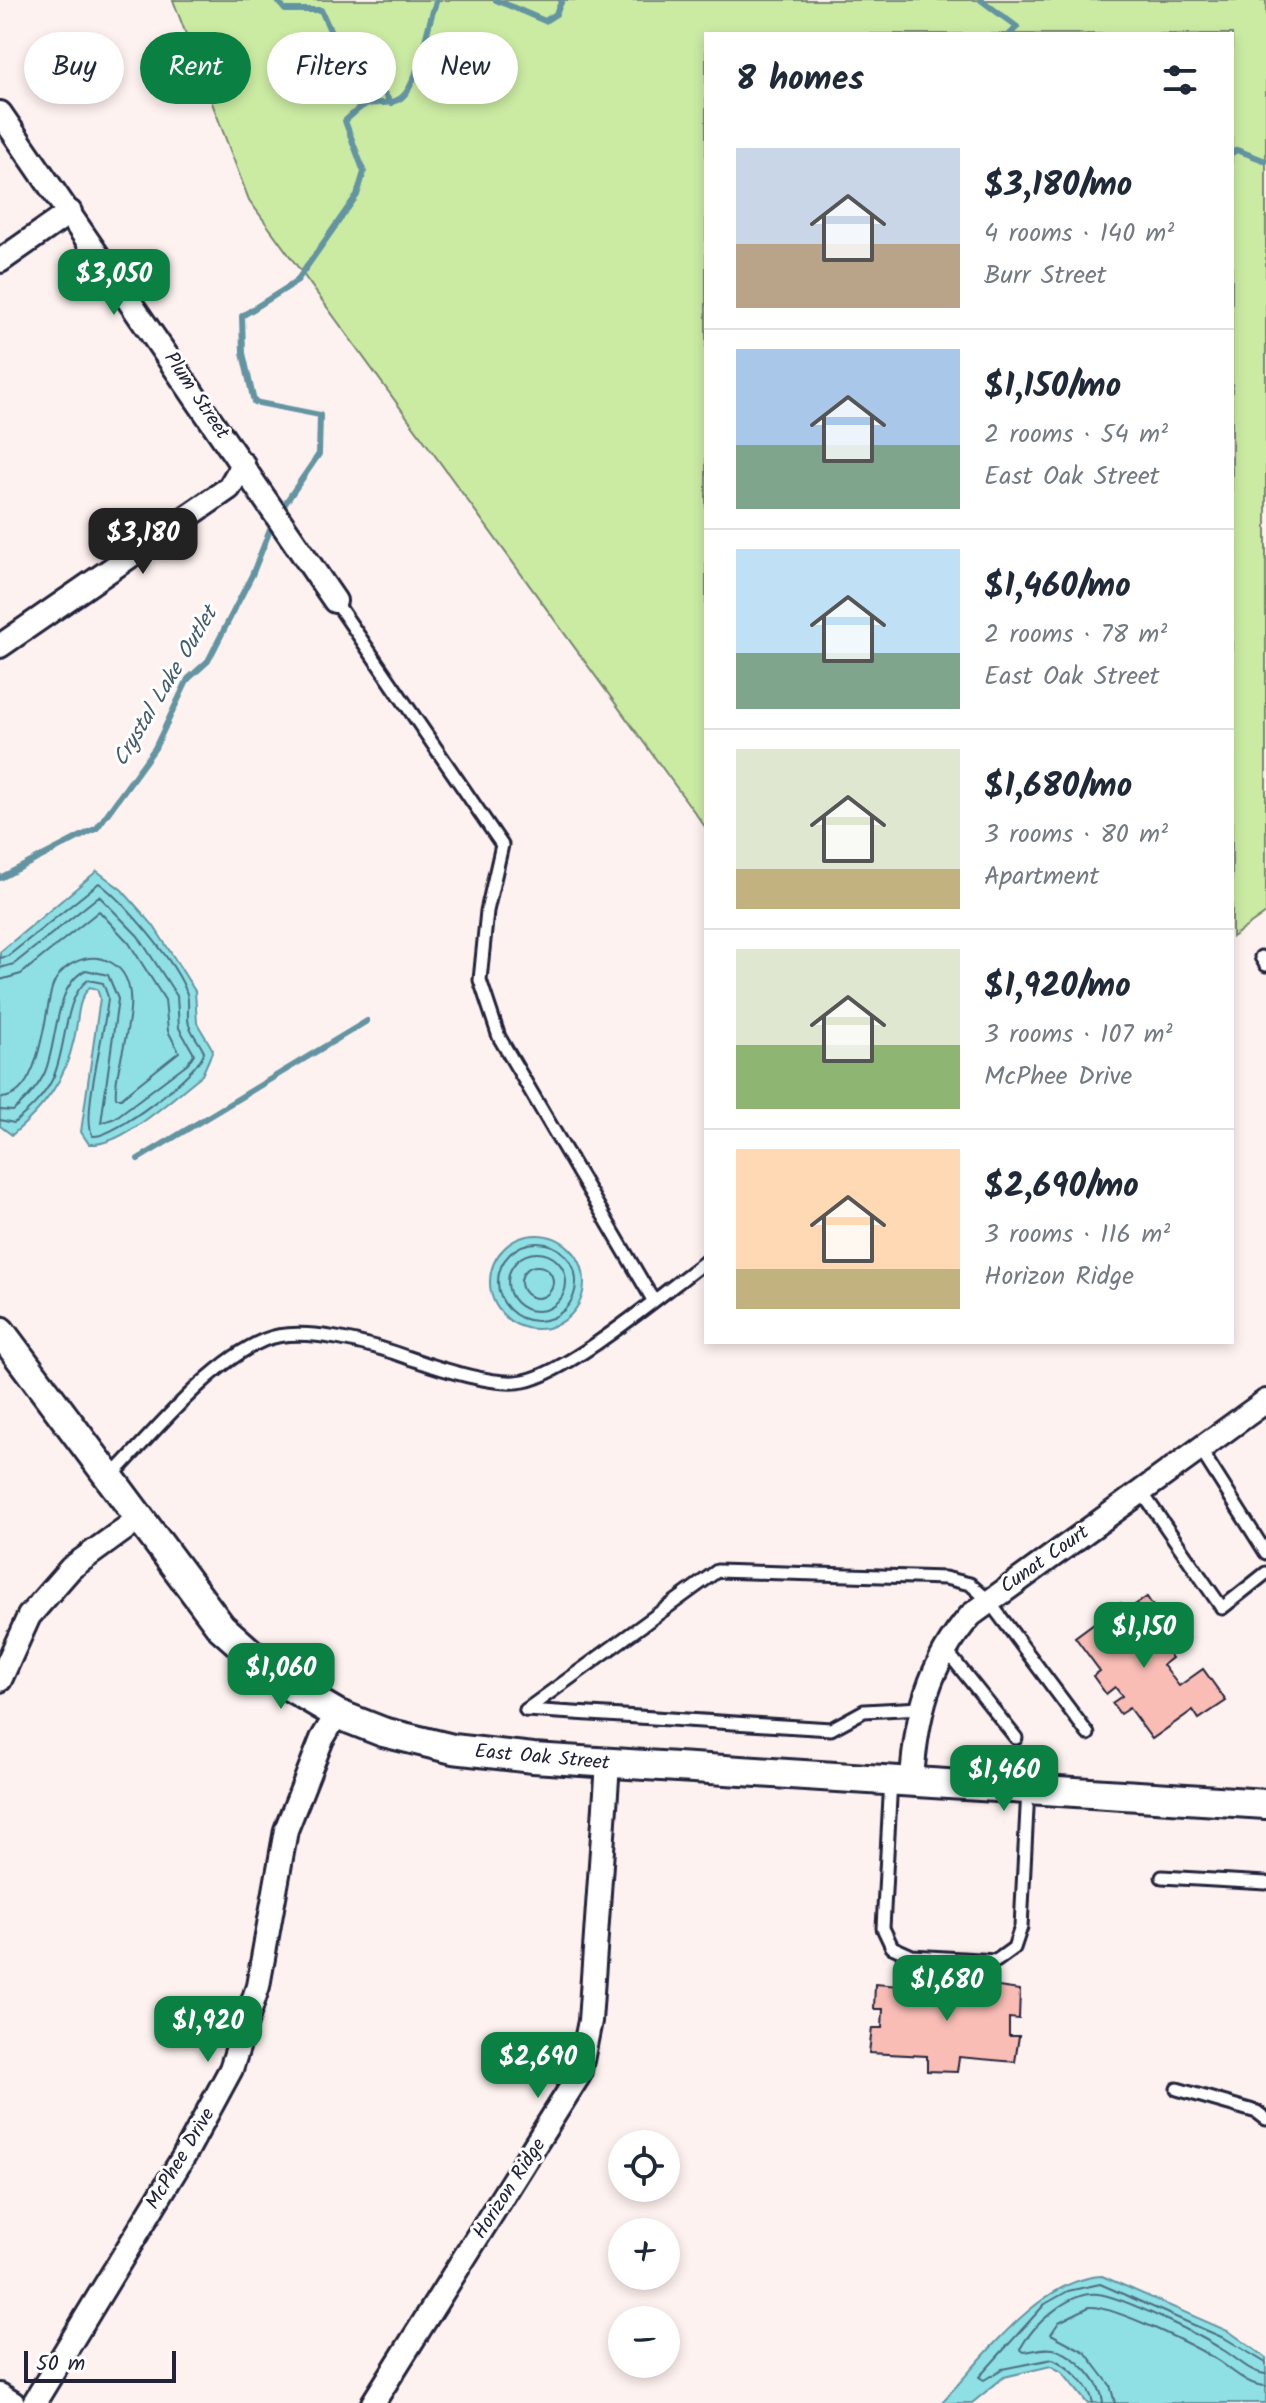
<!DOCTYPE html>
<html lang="en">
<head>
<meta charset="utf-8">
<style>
	body { margin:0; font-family:Kalam,sans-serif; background:#f2f2f3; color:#1f2937; height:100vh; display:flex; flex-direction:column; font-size:30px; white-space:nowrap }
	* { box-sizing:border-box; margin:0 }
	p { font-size:26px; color:#747a83 }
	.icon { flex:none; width:44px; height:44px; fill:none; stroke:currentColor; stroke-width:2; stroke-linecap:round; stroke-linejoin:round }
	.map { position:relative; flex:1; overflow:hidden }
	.sheet { position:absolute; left:704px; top:32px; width:530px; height:1312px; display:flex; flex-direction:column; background:#fff; border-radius:0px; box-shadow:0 4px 12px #0003 }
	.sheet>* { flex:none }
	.guide { position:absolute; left:24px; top:32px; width:560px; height:72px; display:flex; gap:16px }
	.fabs { position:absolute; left:608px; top:2130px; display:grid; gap:16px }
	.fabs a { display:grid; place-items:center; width:72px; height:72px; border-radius:50%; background:#fff; box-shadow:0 4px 12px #0003; font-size:40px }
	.scale { position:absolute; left:24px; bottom:20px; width:152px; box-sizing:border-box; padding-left:8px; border:4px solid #22223b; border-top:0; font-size:22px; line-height:28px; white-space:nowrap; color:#22223b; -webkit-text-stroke:6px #fff; paint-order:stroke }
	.price { position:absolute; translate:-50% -68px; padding:0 18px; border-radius:16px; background:#0b8043; color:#fff; font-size:26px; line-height:52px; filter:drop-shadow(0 2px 4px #0008) }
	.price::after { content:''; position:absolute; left:50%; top:48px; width:24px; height:18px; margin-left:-12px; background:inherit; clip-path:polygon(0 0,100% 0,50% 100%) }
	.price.selected { background:#222; color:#fff }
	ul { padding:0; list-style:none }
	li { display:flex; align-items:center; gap:24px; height:200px; padding:0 32px }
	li+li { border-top:2px solid #e0e1e3 }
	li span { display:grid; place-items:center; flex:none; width:224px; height:160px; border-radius:0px; color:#555 }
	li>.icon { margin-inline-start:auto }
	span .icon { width:96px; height:96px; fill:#fffc; stroke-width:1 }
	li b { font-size:34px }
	h2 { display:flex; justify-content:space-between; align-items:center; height:96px; padding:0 32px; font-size:34px }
	.pill { padding:0 28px; border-radius:36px; background:#fff; box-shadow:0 4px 12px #0003; font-size:28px; line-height:72px }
	.pill.selected { background:#0b8043; color:#fff }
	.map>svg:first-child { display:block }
</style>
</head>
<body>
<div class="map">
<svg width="1266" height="2403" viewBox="0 0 1266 2403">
	<rect width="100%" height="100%" fill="#fef2f0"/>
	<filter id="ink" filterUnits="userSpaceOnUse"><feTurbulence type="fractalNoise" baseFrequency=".0125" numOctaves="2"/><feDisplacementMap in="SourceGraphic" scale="16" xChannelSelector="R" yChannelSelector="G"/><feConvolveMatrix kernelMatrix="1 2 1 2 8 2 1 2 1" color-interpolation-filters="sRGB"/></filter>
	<g filter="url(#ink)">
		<path fill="#cbeba3" stroke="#76866f" stroke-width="2" d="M 173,0 L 1266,0 L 1266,913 L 1232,937 L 1232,34 L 706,34 L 706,828 L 249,200 Z"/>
		<g fill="#8ee0e5" stroke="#6394a1" stroke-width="2">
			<path d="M 97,871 L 122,890 L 153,925 L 173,956 L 195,991 L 197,1023 L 213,1050 L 202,1075 C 174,1096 123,1147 89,1144 L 81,1132 L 100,998 L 97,989 L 90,987 C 76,1001 79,1020 74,1039 C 65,1081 44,1108 12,1135 L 0,1126 L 0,952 Z"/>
			<circle cx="537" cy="1282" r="47"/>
			<path d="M 1102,2276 L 1230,2332 L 1266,2358 L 1266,2403 L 1087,2403 L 1062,2372 L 1051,2366 L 1004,2377 L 972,2403 L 941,2403 C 983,2359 1039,2279 1102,2276 Z"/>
		</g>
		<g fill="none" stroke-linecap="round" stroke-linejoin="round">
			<g stroke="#4d6e7f" stroke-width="2">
				<path d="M 0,958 L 8,956 L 99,883 C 124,902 178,964 187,994 C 190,1004 186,1015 189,1025 C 192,1034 200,1043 204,1052 C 200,1072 113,1139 93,1136 C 80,1118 107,1025 108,997 L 103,983 L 88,980 C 63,997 67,1051 52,1080 C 43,1098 29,1110 14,1123 L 0,1120"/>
				<path d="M 0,968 L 14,964 L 99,896 L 138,936 L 177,996 L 179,1028 L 194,1054 L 188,1063 L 115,1118 L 101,1123 L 118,999 L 108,975 L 86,970 C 54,985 58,1041 45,1072 C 38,1088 26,1100 13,1111 L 0,1110"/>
				<path d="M 0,980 L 21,974 L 99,911 L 129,943 L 165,1000 L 168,1031 L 179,1052 L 121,1098 L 116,1098 C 112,1063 153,987 112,963 C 89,950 60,964 52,988 C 44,1015 40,1099 0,1098"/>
				<circle cx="537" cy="1282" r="39"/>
				<circle cx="537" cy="1282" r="29"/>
				<circle cx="537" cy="1282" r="16"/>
				<path d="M 1093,2403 C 1090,2385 1068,2366 1053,2359 L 1002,2369 L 984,2380 L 979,2377 L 1045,2304 L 1068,2291 L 1100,2284 L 1226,2339 L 1266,2363"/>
				<path d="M 1103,2403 C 1102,2383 1076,2356 1057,2350 C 1047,2346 1034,2351 1024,2352 L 1020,2349 C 1033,2325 1069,2291 1098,2294 C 1123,2297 1200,2335 1223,2350 C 1237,2358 1250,2373 1266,2374"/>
				<path d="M 1115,2403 L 1110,2385 L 1085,2352 L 1051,2334 L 1059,2322 L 1089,2307 C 1112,2305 1195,2346 1217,2360 C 1233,2370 1246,2385 1266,2386"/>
			</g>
			<g stroke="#6394a1" stroke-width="6">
				<path d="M 277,0 L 285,10 L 321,10 L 337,46 L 371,75 L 391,103"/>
				<path d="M 496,0 L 545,21 L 556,14 L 562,0"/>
				<path d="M 981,0 L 1017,27 L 1010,34"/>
				<path d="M 1232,153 L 1237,150 L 1266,161"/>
				<path d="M 280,511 L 319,454 L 320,415 L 254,402 L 243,353 L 242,316 L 296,282 L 357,195 L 364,172 L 345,121 C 351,116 358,108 365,105 C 377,101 390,106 401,98 C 420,84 426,24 437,0"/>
				<path d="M 0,878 L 97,828 L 155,748 L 188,679 L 208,661 L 252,575 L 274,520"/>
				<path d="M 138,1159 L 367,1021"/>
			</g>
		</g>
		<g fill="#f9bdb6" stroke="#22223b" stroke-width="2">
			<path d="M 1147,1597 L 1162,1620 L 1143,1633 L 1147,1637 L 1154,1632 L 1172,1658 L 1163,1665 L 1179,1686 L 1203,1669 L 1226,1701 L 1199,1719 L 1193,1710 L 1152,1739 L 1129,1708 L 1120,1714 L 1112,1703 L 1122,1696 L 1115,1687 L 1106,1694 L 1093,1676 L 1100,1671 L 1075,1637 L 1121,1603 L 1127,1610 Z"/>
			<path d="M 928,1977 L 1020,1990 L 1019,2019 L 1009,2018 L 1009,2036 L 1019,2036 L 1015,2062 L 959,2057 L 957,2072 L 927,2071 L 927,2056 L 869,2053 L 872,2028 L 882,2028 L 883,2009 L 874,2009 L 875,1984 L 926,1988 Z"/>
		</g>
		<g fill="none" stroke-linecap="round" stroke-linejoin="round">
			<g stroke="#22223b" stroke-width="17">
				<g id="service">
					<path d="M 335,601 L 502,845 L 487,911 L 480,980 L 499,1037 L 653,1300"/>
					<path d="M 1261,957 L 1266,965"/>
					<path d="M 1200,1449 L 1266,1553"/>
					<path d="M 111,1477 C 153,1434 209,1363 264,1340 C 302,1324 374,1345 412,1359 C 441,1369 495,1387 524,1381 C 570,1372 664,1292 706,1261"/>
					<path d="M 1141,1491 L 1222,1608 L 1266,1573"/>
					<path d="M 945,1649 L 1016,1738"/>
					<path d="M 526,1710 L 717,1571 L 945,1578 L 970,1584 L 988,1600 L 1088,1734"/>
					<path d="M 526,1710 L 831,1729 L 864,1711 L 921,1708"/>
					<path d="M 891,1779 L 883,1928 L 892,1947 L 912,1956 L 996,1961 L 1014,1948 L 1021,1927 L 1028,1789"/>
					<path d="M 1162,1877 L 1266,1883"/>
					<path d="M 1177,2089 L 1257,2112 L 1266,2119"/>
				</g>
			</g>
			<g stroke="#22223b" stroke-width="28">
				<g id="minor">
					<path d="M 0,113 L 335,601"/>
					<path d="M 0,261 L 70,212"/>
					<path d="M 0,646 L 229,488 L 243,464"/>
					<path d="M 0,1680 L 29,1616 L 71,1568 L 140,1518"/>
					<path d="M 912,1780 C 916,1717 928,1664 971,1615 L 1266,1401"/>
					<path d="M 0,2395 L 13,2403"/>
					<path d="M 34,2403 L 184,2156 L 231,2069 L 258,1986 L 286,1830 L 322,1739 L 337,1714"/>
					<path d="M 373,2403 L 579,2075 L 590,2021 L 608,1764"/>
				</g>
			</g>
			<g stroke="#22223b" stroke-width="34">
				<path id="tertiary" d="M 0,1331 L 221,1627 L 284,1683 L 337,1714 L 383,1732 L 453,1749 L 533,1758 L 1266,1804"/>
			</g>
			<use href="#service" stroke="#fff" stroke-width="11"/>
			<use href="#minor" stroke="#fff" stroke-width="22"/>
			<use href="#tertiary" stroke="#fff" stroke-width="28"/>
		</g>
	</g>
	<g text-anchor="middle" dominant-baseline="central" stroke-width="6" stroke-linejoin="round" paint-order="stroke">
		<g font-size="20" fill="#22223b" stroke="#fff">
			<text transform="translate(196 396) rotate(56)">Plum Street</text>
			<text transform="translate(1045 1560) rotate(-35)">Cunat Court</text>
			<text transform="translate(542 1758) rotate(5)">East Oak Street</text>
			<text transform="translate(181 2159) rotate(-59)">McPhee Drive</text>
			<text transform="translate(510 2189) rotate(-57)">Horizon Ridge</text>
		</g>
		<g font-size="22" font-style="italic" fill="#425b6e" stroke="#fff">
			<text transform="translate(166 687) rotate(-59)">Crystal Lake Outlet</text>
		</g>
	</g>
</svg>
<div class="fabs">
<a><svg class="icon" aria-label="locate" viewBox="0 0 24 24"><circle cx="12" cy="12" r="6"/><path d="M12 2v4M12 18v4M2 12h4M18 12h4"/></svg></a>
<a>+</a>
<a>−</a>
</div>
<div class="scale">50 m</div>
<b class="price" style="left:114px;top:317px">$3,050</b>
<b class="price selected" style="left:143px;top:576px">$3,180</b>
<b class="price" style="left:1144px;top:1670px">$1,150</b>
<b class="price" style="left:281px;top:1711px">$1,060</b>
<b class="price" style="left:1004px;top:1813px">$1,460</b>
<b class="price" style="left:947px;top:2023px">$1,680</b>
<b class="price" style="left:208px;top:2064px">$1,920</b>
<b class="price" style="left:538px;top:2100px">$2,690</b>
<div class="guide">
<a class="pill">Buy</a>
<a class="pill selected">Rent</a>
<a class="pill">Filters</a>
<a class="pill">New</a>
</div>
<section class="sheet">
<h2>8 homes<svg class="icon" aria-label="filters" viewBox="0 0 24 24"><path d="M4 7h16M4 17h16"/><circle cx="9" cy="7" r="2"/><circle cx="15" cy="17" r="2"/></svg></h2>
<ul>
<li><span style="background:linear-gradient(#c9d6e8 60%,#b9a48a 0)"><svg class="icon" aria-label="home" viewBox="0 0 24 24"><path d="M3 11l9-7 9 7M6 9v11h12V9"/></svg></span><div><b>$3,180/mo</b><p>4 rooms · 140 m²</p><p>Burr Street</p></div></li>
<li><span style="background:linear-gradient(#a9c7e8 60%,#7fa58c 0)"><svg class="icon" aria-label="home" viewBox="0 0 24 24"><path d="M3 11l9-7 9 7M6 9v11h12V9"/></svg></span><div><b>$1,150/mo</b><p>2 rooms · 54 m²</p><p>East Oak Street</p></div></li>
<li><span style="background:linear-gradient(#bfe0f5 65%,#7fa58c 0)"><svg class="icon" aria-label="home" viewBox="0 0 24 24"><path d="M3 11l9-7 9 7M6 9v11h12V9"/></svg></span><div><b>$1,460/mo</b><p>2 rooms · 78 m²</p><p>East Oak Street</p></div></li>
<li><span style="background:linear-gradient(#dfe7d0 75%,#c2b280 0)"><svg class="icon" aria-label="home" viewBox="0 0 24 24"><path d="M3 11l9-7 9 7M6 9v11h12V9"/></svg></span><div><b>$1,680/mo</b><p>3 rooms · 80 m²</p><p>Apartment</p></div></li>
<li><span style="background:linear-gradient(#dfe7d0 60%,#8fb573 0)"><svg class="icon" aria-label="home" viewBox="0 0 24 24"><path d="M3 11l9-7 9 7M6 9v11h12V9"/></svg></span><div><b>$1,920/mo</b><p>3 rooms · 107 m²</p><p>McPhee Drive</p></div></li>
<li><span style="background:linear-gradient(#ffd9b3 75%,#c2b280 0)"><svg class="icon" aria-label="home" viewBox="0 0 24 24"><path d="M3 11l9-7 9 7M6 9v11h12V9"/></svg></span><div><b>$2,690/mo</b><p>3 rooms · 116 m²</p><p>Horizon Ridge</p></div></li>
</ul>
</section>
</div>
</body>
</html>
